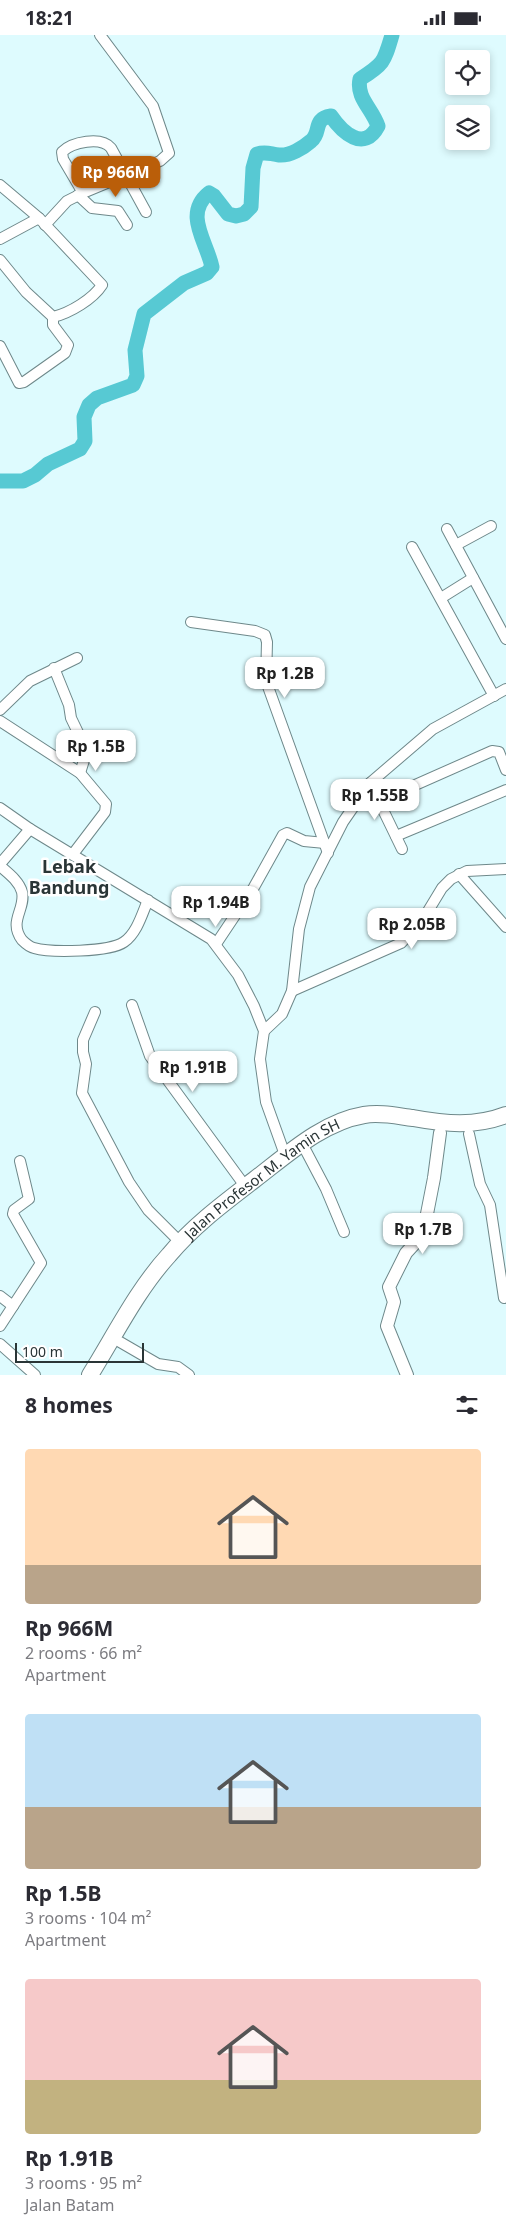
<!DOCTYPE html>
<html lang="en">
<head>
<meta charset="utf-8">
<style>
	body { margin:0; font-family:"Noto Sans",sans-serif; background:#f2f2f3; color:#2b2b33; height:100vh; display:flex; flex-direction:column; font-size:19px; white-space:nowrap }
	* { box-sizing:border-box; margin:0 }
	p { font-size:16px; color:#7c7c81 }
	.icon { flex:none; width:28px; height:28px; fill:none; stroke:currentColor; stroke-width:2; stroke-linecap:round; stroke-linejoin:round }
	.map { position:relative; height:1340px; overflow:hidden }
	.panel { display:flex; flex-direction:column; background:#fff; flex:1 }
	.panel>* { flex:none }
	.tools { position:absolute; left:445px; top:15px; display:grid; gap:10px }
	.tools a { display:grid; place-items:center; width:45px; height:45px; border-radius:5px; background:#fff; box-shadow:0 2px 8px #0003; font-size:25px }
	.scale { position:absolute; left:15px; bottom:12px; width:129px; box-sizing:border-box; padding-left:5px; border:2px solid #2a3536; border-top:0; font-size:14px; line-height:18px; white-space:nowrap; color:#2a3536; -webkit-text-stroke:4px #fff; paint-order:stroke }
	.price { position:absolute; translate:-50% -42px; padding:0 11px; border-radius:10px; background:#fff; color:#222; font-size:16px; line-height:32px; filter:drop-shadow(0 1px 2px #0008) }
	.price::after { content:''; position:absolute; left:50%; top:30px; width:15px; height:11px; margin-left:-8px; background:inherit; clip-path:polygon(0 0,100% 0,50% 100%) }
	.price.selected { background:#ba5e09; color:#fff }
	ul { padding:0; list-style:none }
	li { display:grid; align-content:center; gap:10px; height:265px; padding:0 25px }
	li span { display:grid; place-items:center; height:155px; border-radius:5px; color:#555 }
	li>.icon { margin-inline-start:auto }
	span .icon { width:90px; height:90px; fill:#fffc; stroke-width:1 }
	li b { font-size:21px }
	h2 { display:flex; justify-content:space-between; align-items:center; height:60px; padding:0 25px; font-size:21px }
	.status { display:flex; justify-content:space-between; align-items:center; height:35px; padding:0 25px; background:#fff; direction:ltr }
	.status svg { height:14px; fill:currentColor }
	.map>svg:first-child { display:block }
</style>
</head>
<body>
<div class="status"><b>18:21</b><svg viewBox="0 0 49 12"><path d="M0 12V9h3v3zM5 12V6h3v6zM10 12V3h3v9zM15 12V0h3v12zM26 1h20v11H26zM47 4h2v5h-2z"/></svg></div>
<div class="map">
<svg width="506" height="1340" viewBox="0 0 506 1340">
	<rect width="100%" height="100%" fill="#defbfe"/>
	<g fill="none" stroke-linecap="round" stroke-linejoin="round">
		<path stroke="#57c9d3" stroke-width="15" d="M 0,446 L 23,446 L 35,440 L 48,429 L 80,414 L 85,406 L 84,382 L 89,370 L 97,363 L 133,350 L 137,341 L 135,315 L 144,279 L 184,248 L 207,238 L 212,232 C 207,207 183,179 209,158 L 214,161 L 228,179 L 236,181 L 244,179 L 251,172 L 253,133 L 257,119 C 266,116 270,119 279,120 C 290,121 303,113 311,106 C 322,97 312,84 331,81 C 342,97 364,118 378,91 C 372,73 356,63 360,44 C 384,29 384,27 392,0"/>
		<g stroke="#6e888a" stroke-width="12">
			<g id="minor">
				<path d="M 0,150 L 39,183 L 102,250 C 93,264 70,278 53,282 L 26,257 L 0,225"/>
				<path d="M 83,158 L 63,124 L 62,117 C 72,107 101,101 111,113 L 146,177"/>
				<path d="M 78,160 L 92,173 L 118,176 L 127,190"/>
				<path d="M 45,190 L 67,166 L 83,158 L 160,126 L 169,118 L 153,71 L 100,0"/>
				<path d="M 0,204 L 39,183"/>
				<path d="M 0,311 L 19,348 L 24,347 L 65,318 L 68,310 L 53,290 L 53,282"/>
				<path d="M 447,494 L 506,604"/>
				<path d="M 456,510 L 491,491"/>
				<path d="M 412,512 L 494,661"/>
				<path d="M 441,563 L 473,543"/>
				<path d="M 191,587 L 255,596 L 265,600 L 267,607 L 266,646 L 328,818"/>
				<path d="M 54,633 L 69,670 L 71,683 L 84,710 L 85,722 L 80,738"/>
				<path d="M 0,675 L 30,646 L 77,623"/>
				<path d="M 0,686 L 80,738 L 106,769 L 105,777 L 73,819"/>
				<path d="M 370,748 L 402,814"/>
				<path d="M 379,766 L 492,716 L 499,717 L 506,735"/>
				<path d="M 0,773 L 30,794 L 211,904 L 238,940 L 254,971 L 264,996 L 260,1024 L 266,1067 L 285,1120"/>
				<path d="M 396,801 L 506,755"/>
				<path d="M 0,829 L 30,794"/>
				<path d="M 0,831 C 8,838 19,846 22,857 C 26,874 8,886 22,905 C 25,908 30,912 34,913 C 51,918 110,917 124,907 C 137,898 142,879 148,865"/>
				<path d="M 459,839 L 506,892"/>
				<path d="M 216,909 L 254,852 L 283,800 L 287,798 L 304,806 L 325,808"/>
				<path d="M 292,956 L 401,908 L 422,886 L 442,853 L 451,844 L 467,836 L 506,834"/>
				<path d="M 132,970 L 150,1021 L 245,1151"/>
				<path d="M 95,977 L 83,1005 L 83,1017 L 86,1029 L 82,1058 L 129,1147 L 148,1175 L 180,1207"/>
				<path d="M 264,996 L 282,979 L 292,956 L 299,894 L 310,852 L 343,787 L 370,748 L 433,694 L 506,654"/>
				<path d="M 469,1099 L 480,1149 L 490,1170 L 504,1263"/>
				<path d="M 306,1116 L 326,1154 L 344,1197"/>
				<path d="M 0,1261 L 13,1271"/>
				<path d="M 0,1291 L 41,1228 L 13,1179 L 14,1175 L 29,1164 L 20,1126"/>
				<path d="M 120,1307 L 158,1329 L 178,1332 L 189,1340"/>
				<path d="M 0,1309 L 35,1340"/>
			</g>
		</g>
		<g stroke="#6e888a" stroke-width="14">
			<path id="tertiary" d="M 407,1340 L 387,1291 L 394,1267 L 389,1252 L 406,1218 L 417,1206 L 425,1189 L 434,1143 L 440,1098"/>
		</g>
		<g stroke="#6e888a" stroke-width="18">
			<g id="trunk">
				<path id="s1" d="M 90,1340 C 115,1300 137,1255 169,1220 C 193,1191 224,1168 254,1145 C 287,1120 322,1087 364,1080 C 380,1077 397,1081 413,1083 C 445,1089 475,1092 506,1080"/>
			</g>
		</g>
		<use href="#minor" stroke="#fff" stroke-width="10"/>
		<use href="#tertiary" stroke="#fff" stroke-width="12"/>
		<use href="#trunk" stroke="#fff" stroke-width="16"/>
	</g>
	<g text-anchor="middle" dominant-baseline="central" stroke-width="5" stroke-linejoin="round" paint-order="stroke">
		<g font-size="15" fill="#2a3536" stroke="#fff">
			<text stroke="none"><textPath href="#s1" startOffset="265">Jalan Profesor M. Yamin SH</textPath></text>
		</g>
		<g font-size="18" font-weight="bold" fill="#2a3536" stroke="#fff">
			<text x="69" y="831">Lebak<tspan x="69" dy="21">Bandung</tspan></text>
		</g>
	</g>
</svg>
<div class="tools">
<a><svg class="icon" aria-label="locate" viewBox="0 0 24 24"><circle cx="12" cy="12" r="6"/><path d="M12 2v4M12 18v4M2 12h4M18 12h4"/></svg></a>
<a><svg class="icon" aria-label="layers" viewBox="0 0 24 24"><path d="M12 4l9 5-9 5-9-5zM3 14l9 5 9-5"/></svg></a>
</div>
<div class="scale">100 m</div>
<b class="price selected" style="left:116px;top:163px">Rp 966M</b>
<b class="price" style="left:285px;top:664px">Rp 1.2B</b>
<b class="price" style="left:96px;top:737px">Rp 1.5B</b>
<b class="price" style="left:375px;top:786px">Rp 1.55B</b>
<b class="price" style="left:216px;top:893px">Rp 1.94B</b>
<b class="price" style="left:412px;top:915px">Rp 2.05B</b>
<b class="price" style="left:193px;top:1058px">Rp 1.91B</b>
<b class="price" style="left:423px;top:1220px">Rp 1.7B</b>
</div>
<section class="panel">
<h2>8 homes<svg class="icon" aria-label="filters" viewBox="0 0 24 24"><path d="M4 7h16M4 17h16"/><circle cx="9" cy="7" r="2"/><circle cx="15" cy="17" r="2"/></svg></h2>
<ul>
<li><span style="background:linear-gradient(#ffd9b3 75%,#b9a48a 0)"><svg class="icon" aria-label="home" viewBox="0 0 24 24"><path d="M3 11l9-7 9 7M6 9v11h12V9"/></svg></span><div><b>Rp 966M</b><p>2 rooms · 66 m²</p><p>Apartment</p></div></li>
<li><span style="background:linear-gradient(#bfe0f5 60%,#b9a48a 0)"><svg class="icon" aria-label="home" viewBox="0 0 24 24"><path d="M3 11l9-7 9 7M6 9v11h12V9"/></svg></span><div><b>Rp 1.5B</b><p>3 rooms · 104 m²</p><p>Apartment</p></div></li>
<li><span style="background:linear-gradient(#f6c9c9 65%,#c2b280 0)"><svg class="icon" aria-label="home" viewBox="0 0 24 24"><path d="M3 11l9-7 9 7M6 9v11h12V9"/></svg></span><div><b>Rp 1.91B</b><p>3 rooms · 95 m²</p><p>Jalan Batam</p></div></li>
</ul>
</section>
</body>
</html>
